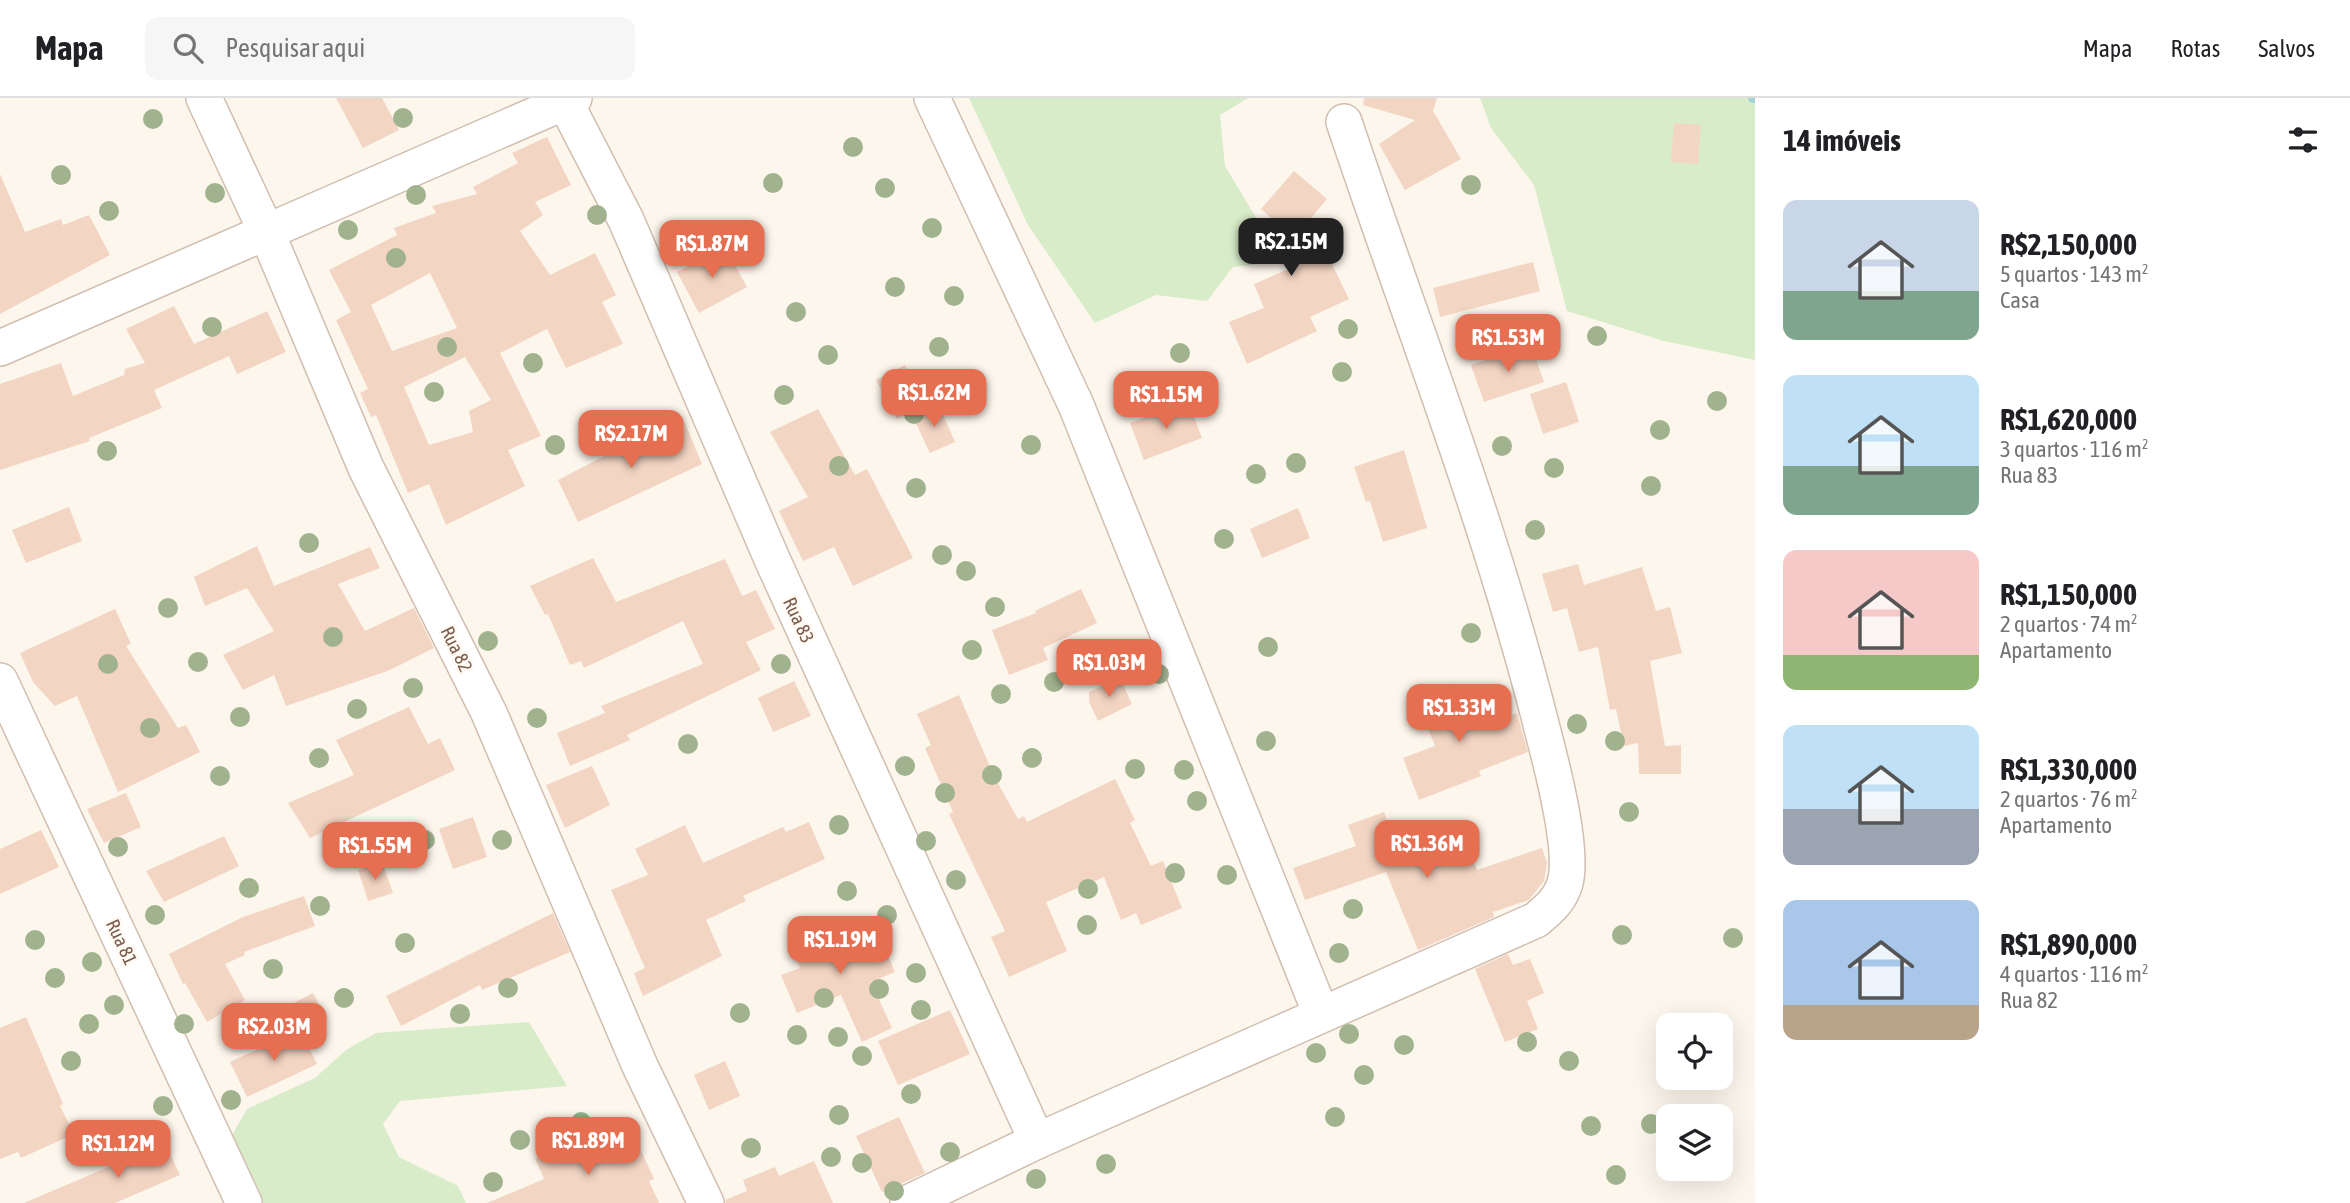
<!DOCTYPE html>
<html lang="pt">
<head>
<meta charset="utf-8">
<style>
	body { margin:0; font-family:"Asap Condensed",sans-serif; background:#f6f6f6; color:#202124; height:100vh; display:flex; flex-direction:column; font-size:26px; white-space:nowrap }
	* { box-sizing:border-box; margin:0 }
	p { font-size:23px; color:#757577 }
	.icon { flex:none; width:38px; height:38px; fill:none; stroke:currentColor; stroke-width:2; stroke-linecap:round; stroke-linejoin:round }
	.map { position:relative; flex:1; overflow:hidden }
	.panel { display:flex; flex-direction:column; background:#fff; width:595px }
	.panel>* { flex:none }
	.fabs { position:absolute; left:1656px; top:915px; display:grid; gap:14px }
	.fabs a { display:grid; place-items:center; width:77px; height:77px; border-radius:14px; background:#fff; box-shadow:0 7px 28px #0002; font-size:35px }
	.price { position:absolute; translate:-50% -60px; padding:0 16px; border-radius:14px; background:#e76f51; color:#fff; font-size:23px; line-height:46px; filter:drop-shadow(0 2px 4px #0008) }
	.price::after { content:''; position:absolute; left:50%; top:42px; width:21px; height:16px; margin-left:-10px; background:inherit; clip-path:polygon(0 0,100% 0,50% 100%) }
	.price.on { background:#222; color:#fff }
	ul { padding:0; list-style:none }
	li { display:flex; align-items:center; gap:21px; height:175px; padding:0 28px }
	li span { display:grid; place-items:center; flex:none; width:196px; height:140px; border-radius:14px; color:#555 }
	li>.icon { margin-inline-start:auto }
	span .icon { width:84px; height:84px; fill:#fffc; stroke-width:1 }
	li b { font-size:30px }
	h2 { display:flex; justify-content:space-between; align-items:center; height:84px; padding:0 28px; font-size:30px }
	header { display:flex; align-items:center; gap:42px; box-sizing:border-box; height:98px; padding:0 35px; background:#fff; border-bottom:2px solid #e0e0e0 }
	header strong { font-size:33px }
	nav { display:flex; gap:38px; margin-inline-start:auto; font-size:24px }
	.search { width:490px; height:63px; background:#f6f6f6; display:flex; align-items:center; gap:18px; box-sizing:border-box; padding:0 24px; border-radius:14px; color:#757577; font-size:26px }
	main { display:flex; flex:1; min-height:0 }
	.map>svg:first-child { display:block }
</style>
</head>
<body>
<header>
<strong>Mapa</strong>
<div class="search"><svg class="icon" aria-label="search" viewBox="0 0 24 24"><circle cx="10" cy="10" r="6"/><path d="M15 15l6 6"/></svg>Pesquisar aqui</div>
<nav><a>Mapa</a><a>Rotas</a><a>Salvos</a></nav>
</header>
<main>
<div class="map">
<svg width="1755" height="1105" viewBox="0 0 1755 1105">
	<rect width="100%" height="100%" fill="#fdf6ec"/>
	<g fill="#d8ecc9">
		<path d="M 969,0 L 1248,0 L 1220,17 L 1225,68 L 1282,163 L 1233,169 L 1207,203 L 1156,197 L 1095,225 L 1028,127 Z"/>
		<path d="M 1480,0 L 1755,0 L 1755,262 L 1664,243 L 1567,213 L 1534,87 L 1491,30 Z"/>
		<path d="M 529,924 L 567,988 L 400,1003 L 383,1026 L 399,1059 L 458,1088 L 466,1105 L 259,1105 L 232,1037 L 247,1011 L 315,980 L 346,952 L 376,935 Z"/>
	</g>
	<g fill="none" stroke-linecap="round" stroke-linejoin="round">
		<path stroke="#a5d3da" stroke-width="10" d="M 1753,0 L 1755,0"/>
	</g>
	<g fill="#f3d5c3" fill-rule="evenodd">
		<path d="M 336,0 L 382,0 L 399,32 L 363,50 Z"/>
		<path d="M 1364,0 L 1437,0 L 1433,13 L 1461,61 L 1405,92 L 1379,46 L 1415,22 L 1363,7 Z"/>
		<path d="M 1674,25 L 1701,27 L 1698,66 L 1671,64 Z"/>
		<path d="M 547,39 L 571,87 L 535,104 L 543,117 L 520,133 L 550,177 L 595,155 L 616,197 L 602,204 L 623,246 L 566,270 L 547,231 L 500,255 L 541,338 L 508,352 L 525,388 L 446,427 L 429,386 L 408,395 L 376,317 L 371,319 L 360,295 L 368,291 L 336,222 L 351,214 L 329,172 L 397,137 L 394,130 L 436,115 L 432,108 L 477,96 L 473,89 L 518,65 L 512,55 ZM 430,175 L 457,230 L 392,253 L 371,207 ZM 465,259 L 491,302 L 469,313 L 473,334 L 429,347 L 404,289 Z"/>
		<path d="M 1294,73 L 1327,101 L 1310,121 L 1349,201 L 1310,219 L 1317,233 L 1247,266 L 1229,224 L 1264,210 L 1254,186 L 1291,170 L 1288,163 L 1309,153 L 1261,111 Z"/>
		<path d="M 0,76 L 25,134 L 61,121 L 63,127 L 89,117 L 110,157 L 0,216 Z"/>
		<path d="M 725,149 L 747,189 L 699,215 L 677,174 Z"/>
		<path d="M 1533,164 L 1540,193 L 1440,219 L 1433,190 Z"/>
		<path d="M 174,208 L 194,246 L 267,213 L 286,254 L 237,276 L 229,258 L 154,292 L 162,310 L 89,340 L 90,343 L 0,372 L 0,286 L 61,265 L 73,298 L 124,277 L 125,271 L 145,265 L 126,231 Z"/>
		<path d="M 1531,247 L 1544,284 L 1484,304 L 1471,267 Z"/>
		<path d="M 905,267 L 926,306 L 897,321 L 876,282 Z"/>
		<path d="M 1566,284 L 1579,324 L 1543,336 L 1530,296 Z"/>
		<path d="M 1188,303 L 1202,340 L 1144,362 L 1130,325 Z"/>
		<path d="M 939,308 L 955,344 L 930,355 L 913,319 Z"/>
		<path d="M 818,311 L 855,377 L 867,371 L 913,460 L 853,488 L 834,449 L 803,463 L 779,413 L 808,399 L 770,334 Z"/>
		<path d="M 682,318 L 702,366 L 578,424 L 558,382 Z"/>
		<path d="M 1404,352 L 1427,430 L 1383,444 L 1370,403 L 1366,404 L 1354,369 Z"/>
		<path d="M 69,409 L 82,443 L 26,465 L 12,432 Z"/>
		<path d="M 1298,410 L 1310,440 L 1262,460 L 1250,431 Z"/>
		<path d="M 257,448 L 274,488 L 370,449 L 380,470 L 338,486 L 365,533 L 414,510 L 434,550 L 390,572 L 286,608 L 274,577 L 243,592 L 223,557 L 274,533 L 247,490 L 205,508 L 194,479 Z"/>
		<path d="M 593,460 L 616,504 L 725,461 L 742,498 L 756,492 L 775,531 L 746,544 L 761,572 L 627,637 L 630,642 L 570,668 L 557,635 L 605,615 L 601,608 L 703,566 L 683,523 L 584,570 L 581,563 L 570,567 L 548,516 L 545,517 L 530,488 Z"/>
		<path d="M 1578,466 L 1584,487 L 1642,469 L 1656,513 L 1670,509 L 1682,555 L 1650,563 L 1665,648 L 1681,647 L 1681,676 L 1639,676 L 1638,645 L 1624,648 L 1616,611 L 1610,612 L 1598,549 L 1579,554 L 1567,510 L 1553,514 L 1542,476 Z"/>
		<path d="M 1081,491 L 1097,525 L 1043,550 L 1048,562 L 1009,577 L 992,532 L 1036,515 L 1035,513 Z"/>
		<path d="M 115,511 L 131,546 L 126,548 L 178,630 L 186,627 L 200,654 L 118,694 L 77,598 L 55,608 L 33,584 L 20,555 Z"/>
		<path d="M 1120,580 L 1132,606 L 1098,623 L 1089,604 L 1089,594 Z"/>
		<path d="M 794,583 L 811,618 L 773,634 L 758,600 Z"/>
		<path d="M 1454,585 L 1473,631 L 1517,615 L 1528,654 L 1479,673 L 1481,678 L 1419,702 L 1403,660 L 1435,648 L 1416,600 Z"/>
		<path d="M 959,597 L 995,680 L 1018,721 L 1024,718 L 1027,724 L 1115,681 L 1135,722 L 1130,725 L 1151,768 L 1163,763 L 1182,810 L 1141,827 L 1136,815 L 1121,822 L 1104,779 L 1046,804 L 1067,853 L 1009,879 L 991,839 L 1005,833 L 949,716 L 953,714 L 925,650 L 931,647 L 917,616 Z"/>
		<path d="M 409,609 L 428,646 L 440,640 L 455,672 L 310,740 L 288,705 L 354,677 L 336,642 Z"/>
		<path d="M 592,668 L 610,707 L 565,730 L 546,687 Z"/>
		<path d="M 126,695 L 141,729 L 104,745 L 87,711 Z"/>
		<path d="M 1384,714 L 1401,760 L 1462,735 L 1477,772 L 1542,750 L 1547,765 L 1544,783 L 1529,802 L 1493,814 L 1494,819 L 1418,852 L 1386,774 L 1305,802 L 1293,770 L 1356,748 L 1348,727 Z"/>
		<path d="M 473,719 L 487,759 L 453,771 L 439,731 Z"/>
		<path d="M 809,724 L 825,761 L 743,798 L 746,803 L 706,822 L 722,858 L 643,898 L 634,875 L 645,870 L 611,792 L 648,777 L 635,751 L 685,727 L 703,765 L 783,729 L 786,734 Z"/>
		<path d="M 41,732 L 59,769 L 0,796 L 0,751 Z"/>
		<path d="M 224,738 L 239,768 L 164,804 L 146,773 Z"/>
		<path d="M 382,764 L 393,795 L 368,803 L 358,772 Z"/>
		<path d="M 304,798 L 315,828 L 244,854 L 245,857 L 225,866 L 245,902 L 207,924 L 185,885 L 183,886 L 169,856 L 243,819 Z"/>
		<path d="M 553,815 L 570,854 L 482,892 L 480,887 L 401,928 L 386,898 Z"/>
		<path d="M 846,820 L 862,853 L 882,844 L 895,874 L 871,884 L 892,930 L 862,944 L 841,897 L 797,915 L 781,877 L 800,870 L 789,845 Z"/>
		<path d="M 1508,856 L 1513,867 L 1530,861 L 1544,895 L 1527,903 L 1538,931 L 1505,944 L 1475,871 Z"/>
		<path d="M 313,895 L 327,921 L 304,933 L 290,907 Z"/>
		<path d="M 950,912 L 970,956 L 898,987 L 878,943 Z"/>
		<path d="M 26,919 L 63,1006 L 60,1008 L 74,1036 L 21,1060 L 18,1054 L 0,1061 L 0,930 Z"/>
		<path d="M 300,931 L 317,966 L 247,999 L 230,964 Z"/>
		<path d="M 725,963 L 740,998 L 709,1012 L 694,977 Z"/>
		<path d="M 899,1019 L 925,1075 L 882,1094 L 856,1038 Z"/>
		<path d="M 596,1033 L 609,1061 L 639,1048 L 654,1081 L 649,1083 L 659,1105 L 487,1105 L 544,1081 L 535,1060 Z"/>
		<path d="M 165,1045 L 180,1077 L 115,1105 L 24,1105 Z"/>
		<path d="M 814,1063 L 833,1105 L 726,1105 L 725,1102 L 747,1093 L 743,1082 L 775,1069 L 779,1078 Z"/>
	</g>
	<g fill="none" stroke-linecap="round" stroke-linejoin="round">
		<g stroke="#d1beb0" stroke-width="38">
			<g id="street">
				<path d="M 204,0 L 266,133 L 366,370 L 489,615 L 640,968 L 706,1105"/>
				<path d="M 563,0 L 626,122 L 772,461 L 1037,1043"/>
				<path d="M 932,0 L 1076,307 L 1321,916"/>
				<path d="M 0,250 L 574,0"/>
				<path d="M 0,583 L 244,1105"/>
				<path d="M 908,1105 L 1037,1043 L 1536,822 C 1549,811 1560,802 1565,785 C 1574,753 1552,668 1543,634 C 1491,426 1412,227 1344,24"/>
			</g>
		</g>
		<use href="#street" stroke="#fff" stroke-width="35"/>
	</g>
	<g fill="#a0b28e">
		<circle cx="403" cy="20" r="10"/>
		<circle cx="153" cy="21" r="10"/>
		<circle cx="853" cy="49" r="10"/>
		<circle cx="61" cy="77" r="10"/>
		<circle cx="773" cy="85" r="10"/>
		<circle cx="1471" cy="87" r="10"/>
		<circle cx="885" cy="90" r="10"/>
		<circle cx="215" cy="95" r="10"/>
		<circle cx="416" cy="97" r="10"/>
		<circle cx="109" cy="113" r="10"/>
		<circle cx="597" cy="117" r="10"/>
		<circle cx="932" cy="130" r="10"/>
		<circle cx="348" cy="132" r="10"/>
		<circle cx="396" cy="160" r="10"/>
		<circle cx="895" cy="189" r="10"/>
		<circle cx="954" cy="198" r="10"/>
		<circle cx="796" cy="214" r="10"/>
		<circle cx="1547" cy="228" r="10"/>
		<circle cx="212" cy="229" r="10"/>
		<circle cx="1348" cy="231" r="10"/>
		<circle cx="1597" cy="238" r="10"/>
		<circle cx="447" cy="249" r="10"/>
		<circle cx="939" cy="249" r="10"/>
		<circle cx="1180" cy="255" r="10"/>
		<circle cx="828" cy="257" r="10"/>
		<circle cx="533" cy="265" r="10"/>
		<circle cx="1342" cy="274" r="10"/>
		<circle cx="434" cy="294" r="10"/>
		<circle cx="1140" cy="295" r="10"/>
		<circle cx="784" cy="297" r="10"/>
		<circle cx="1717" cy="303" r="10"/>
		<circle cx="1194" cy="306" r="10"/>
		<circle cx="914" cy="316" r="10"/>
		<circle cx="1660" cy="332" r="10"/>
		<circle cx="555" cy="347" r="10"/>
		<circle cx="1031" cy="347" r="10"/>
		<circle cx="1502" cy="348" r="10"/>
		<circle cx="107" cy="353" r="10"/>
		<circle cx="1296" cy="365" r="10"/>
		<circle cx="839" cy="368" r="10"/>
		<circle cx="1554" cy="370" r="10"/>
		<circle cx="1256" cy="376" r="10"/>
		<circle cx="1651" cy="388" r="10"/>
		<circle cx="916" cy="390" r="10"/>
		<circle cx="1535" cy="432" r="10"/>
		<circle cx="1224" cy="441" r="10"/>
		<circle cx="309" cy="445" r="10"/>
		<circle cx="942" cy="457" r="10"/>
		<circle cx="966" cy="473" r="10"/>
		<circle cx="995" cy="509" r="10"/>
		<circle cx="168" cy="510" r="10"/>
		<circle cx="1471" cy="535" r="10"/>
		<circle cx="333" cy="539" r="10"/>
		<circle cx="488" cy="543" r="10"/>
		<circle cx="1268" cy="549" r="10"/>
		<circle cx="972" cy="552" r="10"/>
		<circle cx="198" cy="564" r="10"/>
		<circle cx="108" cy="566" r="10"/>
		<circle cx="781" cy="566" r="10"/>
		<circle cx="1159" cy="576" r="10"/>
		<circle cx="1054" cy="584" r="10"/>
		<circle cx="413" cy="590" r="10"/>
		<circle cx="1001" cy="596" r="10"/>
		<circle cx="357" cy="611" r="10"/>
		<circle cx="240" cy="619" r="10"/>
		<circle cx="537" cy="620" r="10"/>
		<circle cx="1577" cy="626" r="10"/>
		<circle cx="150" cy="630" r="10"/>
		<circle cx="1266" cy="643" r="10"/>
		<circle cx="1615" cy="643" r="10"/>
		<circle cx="688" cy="646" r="10"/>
		<circle cx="319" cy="660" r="10"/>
		<circle cx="1032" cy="660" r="10"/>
		<circle cx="905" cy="668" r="10"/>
		<circle cx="1135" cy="671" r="10"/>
		<circle cx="1184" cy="672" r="10"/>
		<circle cx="992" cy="677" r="10"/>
		<circle cx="220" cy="678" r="10"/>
		<circle cx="945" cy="695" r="10"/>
		<circle cx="1197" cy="703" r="10"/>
		<circle cx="1629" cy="714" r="10"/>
		<circle cx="839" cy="727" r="10"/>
		<circle cx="363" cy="740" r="10"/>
		<circle cx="425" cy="742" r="10"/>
		<circle cx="502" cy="742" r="10"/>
		<circle cx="926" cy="743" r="10"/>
		<circle cx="118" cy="749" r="10"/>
		<circle cx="1175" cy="775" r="10"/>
		<circle cx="1227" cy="777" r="10"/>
		<circle cx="956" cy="782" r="10"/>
		<circle cx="249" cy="790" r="10"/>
		<circle cx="1088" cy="791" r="10"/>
		<circle cx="847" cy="793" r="10"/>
		<circle cx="320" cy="808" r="10"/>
		<circle cx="1353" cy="811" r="10"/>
		<circle cx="155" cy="817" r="10"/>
		<circle cx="887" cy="817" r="10"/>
		<circle cx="1087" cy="827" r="10"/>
		<circle cx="1622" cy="837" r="10"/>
		<circle cx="1733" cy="840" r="10"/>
		<circle cx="35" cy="842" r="10"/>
		<circle cx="405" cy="845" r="10"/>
		<circle cx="1339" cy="855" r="10"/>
		<circle cx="92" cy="864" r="10"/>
		<circle cx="273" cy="871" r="10"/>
		<circle cx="916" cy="875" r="10"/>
		<circle cx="55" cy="880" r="10"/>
		<circle cx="508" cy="890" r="10"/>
		<circle cx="879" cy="891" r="10"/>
		<circle cx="344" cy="900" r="10"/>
		<circle cx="824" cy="900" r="10"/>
		<circle cx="114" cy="907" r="10"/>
		<circle cx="921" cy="912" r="10"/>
		<circle cx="740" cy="915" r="10"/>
		<circle cx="460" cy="916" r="10"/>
		<circle cx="89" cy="926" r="10"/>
		<circle cx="184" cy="926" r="10"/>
		<circle cx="1349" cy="936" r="10"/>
		<circle cx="797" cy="937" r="10"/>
		<circle cx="838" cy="939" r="10"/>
		<circle cx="250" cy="940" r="10"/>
		<circle cx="1527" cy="944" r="10"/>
		<circle cx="1404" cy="947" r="10"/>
		<circle cx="1316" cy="955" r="10"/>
		<circle cx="862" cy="958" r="10"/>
		<circle cx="71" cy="963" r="10"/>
		<circle cx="1569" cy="963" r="10"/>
		<circle cx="1364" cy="977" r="10"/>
		<circle cx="911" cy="996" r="10"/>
		<circle cx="231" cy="1002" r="10"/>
		<circle cx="163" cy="1008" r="10"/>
		<circle cx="839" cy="1017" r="10"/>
		<circle cx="1335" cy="1019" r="10"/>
		<circle cx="581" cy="1024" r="10"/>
		<circle cx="1651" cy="1026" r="10"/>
		<circle cx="1591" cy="1028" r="10"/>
		<circle cx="520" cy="1042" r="10"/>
		<circle cx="86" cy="1049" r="10"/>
		<circle cx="751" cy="1050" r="10"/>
		<circle cx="950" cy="1054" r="10"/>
		<circle cx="831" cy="1059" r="10"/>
		<circle cx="862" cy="1065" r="10"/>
		<circle cx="1106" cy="1066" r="10"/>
		<circle cx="1616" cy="1077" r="10"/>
		<circle cx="1036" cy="1081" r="10"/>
		<circle cx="493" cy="1084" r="10"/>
		<circle cx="894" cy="1093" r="10"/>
	</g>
	<g text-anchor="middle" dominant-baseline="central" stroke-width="6" stroke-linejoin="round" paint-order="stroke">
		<g font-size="19" fill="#7a5c4d" stroke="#fffaf3">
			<text transform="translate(799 522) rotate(65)">Rua 83</text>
			<text transform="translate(457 551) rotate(64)">Rua 82</text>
			<text transform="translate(122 844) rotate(65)">Rua 81</text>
		</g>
	</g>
</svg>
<div class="fabs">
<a><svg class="icon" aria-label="locate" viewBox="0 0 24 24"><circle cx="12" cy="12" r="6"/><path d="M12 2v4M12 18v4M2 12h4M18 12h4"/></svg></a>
<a><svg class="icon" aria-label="layers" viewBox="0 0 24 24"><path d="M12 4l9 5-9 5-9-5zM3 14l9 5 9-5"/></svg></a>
</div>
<b class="price on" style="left:1291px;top:180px">R$2.15M</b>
<b class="price" style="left:712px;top:182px">R$1.87M</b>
<b class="price" style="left:1508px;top:276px">R$1.53M</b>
<b class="price" style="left:934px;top:331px">R$1.62M</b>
<b class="price" style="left:1166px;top:333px">R$1.15M</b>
<b class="price" style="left:631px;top:372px">R$2.17M</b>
<b class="price" style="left:1109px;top:601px">R$1.03M</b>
<b class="price" style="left:1459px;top:646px">R$1.33M</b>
<b class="price" style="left:1427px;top:782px">R$1.36M</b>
<b class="price" style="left:375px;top:784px">R$1.55M</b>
<b class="price" style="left:840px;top:878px">R$1.19M</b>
<b class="price" style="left:274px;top:965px">R$2.03M</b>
<b class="price" style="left:588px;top:1079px">R$1.89M</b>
<b class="price" style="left:118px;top:1082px">R$1.12M</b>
</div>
<section class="panel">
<h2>14 imóveis<svg class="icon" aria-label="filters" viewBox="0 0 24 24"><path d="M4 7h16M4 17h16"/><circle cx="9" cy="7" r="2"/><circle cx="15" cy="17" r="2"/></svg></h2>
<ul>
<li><span style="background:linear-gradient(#c9d6e8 65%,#7fa58c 0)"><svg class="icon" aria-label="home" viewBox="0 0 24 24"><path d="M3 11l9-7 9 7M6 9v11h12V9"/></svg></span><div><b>R$2,150,000</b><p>5 quartos · 143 m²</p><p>Casa</p></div></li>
<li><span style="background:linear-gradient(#bfe0f5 65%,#7fa58c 0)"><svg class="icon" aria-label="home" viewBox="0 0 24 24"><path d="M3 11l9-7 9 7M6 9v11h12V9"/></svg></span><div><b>R$1,620,000</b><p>3 quartos · 116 m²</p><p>Rua 83</p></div></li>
<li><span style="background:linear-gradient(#f6c9c9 75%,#8fb573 0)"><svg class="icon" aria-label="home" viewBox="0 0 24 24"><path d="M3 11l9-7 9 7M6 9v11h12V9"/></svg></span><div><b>R$1,150,000</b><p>2 quartos · 74 m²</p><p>Apartamento</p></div></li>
<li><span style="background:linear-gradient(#bfe0f5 60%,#9aa5b1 0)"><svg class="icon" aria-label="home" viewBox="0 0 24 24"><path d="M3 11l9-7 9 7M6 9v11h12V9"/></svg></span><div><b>R$1,330,000</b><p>2 quartos · 76 m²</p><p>Apartamento</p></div></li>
<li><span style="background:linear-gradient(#a9c7e8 75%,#b9a48a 0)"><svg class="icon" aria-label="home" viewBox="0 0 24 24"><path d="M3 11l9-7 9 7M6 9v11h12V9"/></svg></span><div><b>R$1,890,000</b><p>4 quartos · 116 m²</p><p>Rua 82</p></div></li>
</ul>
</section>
</main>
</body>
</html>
